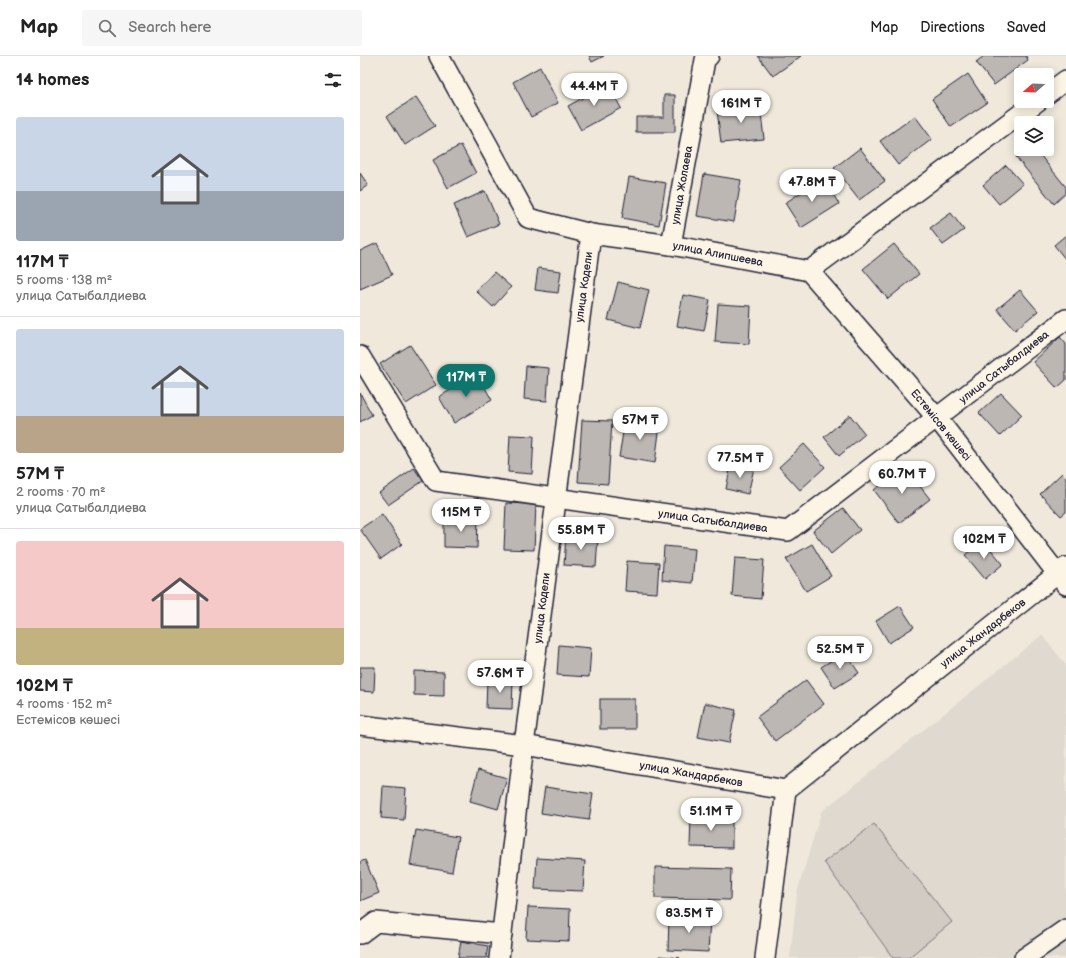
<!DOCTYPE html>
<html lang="en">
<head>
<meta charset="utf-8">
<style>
	body { margin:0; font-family:"Balsamiq Sans",sans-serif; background:#f6f6f6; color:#222; height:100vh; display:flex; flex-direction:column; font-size:15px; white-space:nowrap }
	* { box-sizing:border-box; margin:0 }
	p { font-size:13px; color:#767676 }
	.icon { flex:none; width:22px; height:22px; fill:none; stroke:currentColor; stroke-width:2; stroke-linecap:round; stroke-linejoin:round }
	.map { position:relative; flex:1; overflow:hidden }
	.side { display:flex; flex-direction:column; background:#fff; width:360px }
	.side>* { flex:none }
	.needle { width:26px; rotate:251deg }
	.fabs { position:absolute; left:654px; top:12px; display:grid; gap:8px }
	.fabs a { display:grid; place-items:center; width:40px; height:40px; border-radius:4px; background:#fff; box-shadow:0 2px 10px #0003; font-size:20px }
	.price { position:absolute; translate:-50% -34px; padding:0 9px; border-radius:14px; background:#fff; color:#222; font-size:13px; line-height:26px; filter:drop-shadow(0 1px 2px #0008) }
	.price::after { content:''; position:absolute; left:50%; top:24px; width:12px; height:9px; margin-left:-6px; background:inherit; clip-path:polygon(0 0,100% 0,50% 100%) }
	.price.on { background:#0f766e; color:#fff }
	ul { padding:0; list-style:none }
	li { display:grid; align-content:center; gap:8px; height:212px; padding:0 16px }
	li+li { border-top:1px solid #e0e0e0 }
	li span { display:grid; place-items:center; height:124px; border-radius:4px; color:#555 }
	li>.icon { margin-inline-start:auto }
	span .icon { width:72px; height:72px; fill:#fffc; stroke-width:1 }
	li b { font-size:17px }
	h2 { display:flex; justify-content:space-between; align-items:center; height:48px; padding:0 16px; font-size:17px }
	header { display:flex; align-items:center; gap:24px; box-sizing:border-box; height:56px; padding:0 20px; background:#fff; border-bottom:1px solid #e0e0e0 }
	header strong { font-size:19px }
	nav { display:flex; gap:22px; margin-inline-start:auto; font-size:14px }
	.search { width:280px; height:36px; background:#f6f6f6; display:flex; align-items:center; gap:10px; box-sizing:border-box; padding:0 14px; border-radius:4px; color:#767676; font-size:15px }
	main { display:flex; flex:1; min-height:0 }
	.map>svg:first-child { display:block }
</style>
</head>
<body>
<header>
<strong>Map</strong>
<div class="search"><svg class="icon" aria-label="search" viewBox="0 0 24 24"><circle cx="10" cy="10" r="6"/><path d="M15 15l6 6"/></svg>Search here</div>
<nav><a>Map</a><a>Directions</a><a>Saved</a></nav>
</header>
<main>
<section class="side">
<h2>14 homes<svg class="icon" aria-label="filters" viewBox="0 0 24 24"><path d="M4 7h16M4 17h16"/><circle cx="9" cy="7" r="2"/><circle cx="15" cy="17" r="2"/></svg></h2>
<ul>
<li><span style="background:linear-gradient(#c9d6e8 60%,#9aa5b1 0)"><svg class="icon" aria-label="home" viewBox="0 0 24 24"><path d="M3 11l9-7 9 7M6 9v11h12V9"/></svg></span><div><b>117M ₸</b><p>5 rooms · 138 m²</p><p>улица Сатыбалдиева</p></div></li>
<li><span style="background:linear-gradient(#c9d6e8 70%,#b9a48a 0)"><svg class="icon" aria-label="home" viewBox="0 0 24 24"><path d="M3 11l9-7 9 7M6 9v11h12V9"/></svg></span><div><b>57M ₸</b><p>2 rooms · 70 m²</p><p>улица Сатыбалдиева</p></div></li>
<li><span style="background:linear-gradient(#f6c9c9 70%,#c2b280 0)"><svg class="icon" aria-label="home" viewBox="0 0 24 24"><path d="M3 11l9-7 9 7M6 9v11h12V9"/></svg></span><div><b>102M ₸</b><p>4 rooms · 152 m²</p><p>Естемісов көшесі</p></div></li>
</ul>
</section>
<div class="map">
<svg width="706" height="902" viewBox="0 0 706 902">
	<rect width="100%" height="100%" fill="#efe8db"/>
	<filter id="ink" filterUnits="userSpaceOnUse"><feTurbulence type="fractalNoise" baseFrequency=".025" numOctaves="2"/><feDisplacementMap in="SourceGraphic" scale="8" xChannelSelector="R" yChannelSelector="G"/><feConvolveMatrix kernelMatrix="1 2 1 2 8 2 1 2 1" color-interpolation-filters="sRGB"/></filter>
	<g filter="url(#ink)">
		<path fill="#e0d9cf" d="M 682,579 L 706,609 L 706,902 L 430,902 L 437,837 L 461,756 Z"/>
		<path fill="#d1cbc3" stroke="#7a767f" d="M 514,768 L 592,866 L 548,902 L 533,902 L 464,806 Z"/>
		<g fill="#bcb7b3" stroke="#22223b">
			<path d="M 229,0 L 244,0 L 232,6 Z"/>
			<path d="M 398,0 L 441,0 L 413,20 Z"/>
			<path d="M 624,0 L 666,0 L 668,4 L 634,29 L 616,6 Z"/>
			<path d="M 180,11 L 198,47 L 171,61 L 153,26 Z"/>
			<path d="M 608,18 L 627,47 L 591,71 L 572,43 Z"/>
			<path d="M 248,28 L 261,52 L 221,74 L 208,50 Z"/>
			<path d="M 304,39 L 315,39 L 315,76 L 276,76 L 276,61 L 304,61 Z"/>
			<path d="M 56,41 L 75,70 L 45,89 L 27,60 Z"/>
			<path d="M 400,49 L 404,83 L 361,87 L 357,54 Z"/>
			<path d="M 555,60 L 572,83 L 538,109 L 520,85 Z"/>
			<path d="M 101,89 L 116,117 L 88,132 L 73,104 Z"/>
			<path d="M 500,92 L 525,125 L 499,144 L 474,112 Z"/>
			<path d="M 665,93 L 675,93 L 706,131 L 706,137 L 694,148 L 656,101 Z"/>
			<path d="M 646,109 L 663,128 L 639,148 L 623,129 Z"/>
			<path d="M 0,117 L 8,129 L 0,135 Z"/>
			<path d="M 344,118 L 381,124 L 374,166 L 337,160 Z"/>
			<path d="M 269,121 L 306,127 L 299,169 L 262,162 Z"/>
			<path d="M 463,122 L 479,148 L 441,172 L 425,147 Z"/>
			<path d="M 125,135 L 139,168 L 108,181 L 94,149 Z"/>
			<path d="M 591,157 L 604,174 L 583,189 L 570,172 Z"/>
			<path d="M 706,179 L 706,204 L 694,189 Z"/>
			<path d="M 17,187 L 32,219 L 0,233 L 0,195 Z"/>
			<path d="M 534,188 L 559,218 L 528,243 L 503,213 Z"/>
			<path d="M 178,212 L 201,215 L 198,237 L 175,234 Z"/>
			<path d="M 134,216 L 151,231 L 133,251 L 116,235 Z"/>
			<path d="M 258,226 L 289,234 L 280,272 L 248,264 Z"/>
			<path d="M 660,234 L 678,255 L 655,274 L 637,253 Z"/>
			<path d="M 323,239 L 350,244 L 344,275 L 317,270 Z"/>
			<path d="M 358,248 L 391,250 L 389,288 L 355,286 Z"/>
			<path d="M 700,281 L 706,288 L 706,324 L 697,332 L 673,306 Z"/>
			<path d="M 50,289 L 76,329 L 46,348 L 20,308 Z"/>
			<path d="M 166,310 L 189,312 L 187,345 L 164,343 Z"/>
			<path d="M 117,318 L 132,344 L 94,367 L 79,341 Z"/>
			<path d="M 0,337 L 12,359 L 0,366 Z"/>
			<path d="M 641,337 L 662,359 L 640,380 L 619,357 Z"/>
			<path d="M 490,359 L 505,378 L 479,400 L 464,381 Z"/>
			<path d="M 222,364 L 252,365 L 248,428 L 218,426 Z"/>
			<path d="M 265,364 L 300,369 L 295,407 L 259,401 Z"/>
			<path d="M 150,379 L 174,380 L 172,418 L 148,416 Z"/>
			<path d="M 444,388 L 465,411 L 440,434 L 419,411 Z"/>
			<path d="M 371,408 L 394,412 L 388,438 L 366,433 Z"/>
			<path d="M 545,411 L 570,443 L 539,467 L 514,434 Z"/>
			<path d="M 54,412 L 63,425 L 28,449 L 19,437 Z"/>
			<path d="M 702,417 L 706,421 L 706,456 L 701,460 L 680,438 Z"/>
			<path d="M 146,447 L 176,448 L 174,494 L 144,493 Z"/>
			<path d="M 483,452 L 500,474 L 471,498 L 453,475 Z"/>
			<path d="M 22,458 L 42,488 L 21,503 L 0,473 Z"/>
			<path d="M 84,463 L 118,463 L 117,492 L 84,491 Z"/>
			<path d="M 206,479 L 238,481 L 236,511 L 204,509 Z"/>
			<path d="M 623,484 L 643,508 L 625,523 L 605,499 Z"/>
			<path d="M 452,488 L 471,520 L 446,535 L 426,503 Z"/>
			<path d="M 304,490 L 335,493 L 332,527 L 302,524 Z"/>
			<path d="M 375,502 L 404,504 L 401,543 L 372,540 Z"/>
			<path d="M 267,505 L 299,507 L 297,537 L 265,535 Z"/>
			<path d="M 540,550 L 554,571 L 529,587 L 516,565 Z"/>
			<path d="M 199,589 L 231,592 L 229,621 L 197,619 Z"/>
			<path d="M 485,596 L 499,617 L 475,632 L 461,611 Z"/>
			<path d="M 0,611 L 15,611 L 14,636 L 0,635 Z"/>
			<path d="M 54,615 L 84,616 L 84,640 L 54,639 Z"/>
			<path d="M 127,623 L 153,624 L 152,653 L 126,652 Z"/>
			<path d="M 446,624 L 464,648 L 415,685 L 397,661 Z"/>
			<rect x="240" y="643" width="35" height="30"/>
			<path d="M 345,647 L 376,654 L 369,687 L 338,681 Z"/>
			<path d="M 118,714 L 147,722 L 138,753 L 110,745 Z"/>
			<path d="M 23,730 L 46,732 L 44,764 L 21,762 Z"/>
			<path d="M 185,731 L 233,738 L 229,764 L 181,757 Z"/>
			<path d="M 331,760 L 372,760 L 372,792 L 330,791 Z"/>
			<path d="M 56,774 L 98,781 L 92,816 L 50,809 Z"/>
			<path d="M 177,802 L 225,805 L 223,835 L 175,833 Z"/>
			<path d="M 5,804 L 19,837 L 0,845 L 0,806 Z"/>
			<path d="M 295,811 L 371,813 L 370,844 L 295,842 Z"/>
			<path d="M 168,851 L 210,853 L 209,885 L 166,883 Z"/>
			<path d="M 309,861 L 350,863 L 348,896 L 308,894 Z"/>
			<path d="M 101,885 L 128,890 L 126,902 L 98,902 Z"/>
			<path d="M 299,900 L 320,902 L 299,902 Z"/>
		</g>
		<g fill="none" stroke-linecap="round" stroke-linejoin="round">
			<g stroke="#22223b" stroke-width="22">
				<g id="minor">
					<path d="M 79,0 L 168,162 L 231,178 L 311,189 L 449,215 L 678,45"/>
					<path d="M 687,38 L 706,24"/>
					<path d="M 311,189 L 345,4 L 349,0"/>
					<path d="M 449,215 L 577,362 L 706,529"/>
					<path d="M 0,300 L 76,425 L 428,475 L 706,263"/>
					<path d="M 0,669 L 164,689 L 426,734 L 706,511"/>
					<path d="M 0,878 L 16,866 L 142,878"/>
					<path d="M 139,902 L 164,689 L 231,178"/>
					<path d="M 405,902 L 426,734"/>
					<path d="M 664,902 L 706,873"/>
				</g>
			</g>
			<use href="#minor" stroke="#fcf5e5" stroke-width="19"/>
		</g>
	</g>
	<g text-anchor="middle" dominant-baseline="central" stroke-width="3" stroke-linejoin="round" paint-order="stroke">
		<g font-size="11" fill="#22223b" stroke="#fcf5e5">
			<text transform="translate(322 129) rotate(-80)">улица Жолаева</text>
			<text transform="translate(358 198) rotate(11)">улица Алипшеева</text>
			<text transform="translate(224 231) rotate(-82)">улица Кодели</text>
			<text transform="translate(644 311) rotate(-38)">улица Сатыбалдиева</text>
			<text transform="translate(581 369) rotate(51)">Естемісов көшесі</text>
			<text transform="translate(353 465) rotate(8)">улица Сатыбалдиева</text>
			<text transform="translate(182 552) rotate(-83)">улица Кодели</text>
			<text transform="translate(623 577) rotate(-38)">улица Жандарбеков</text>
			<text transform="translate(331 718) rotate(10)">улица Жандарбеков</text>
		</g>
	</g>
</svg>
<div class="fabs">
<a><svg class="needle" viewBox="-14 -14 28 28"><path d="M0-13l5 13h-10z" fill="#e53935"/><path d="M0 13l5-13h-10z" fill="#767676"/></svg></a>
<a><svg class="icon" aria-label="layers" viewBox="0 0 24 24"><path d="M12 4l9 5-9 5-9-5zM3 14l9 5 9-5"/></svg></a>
</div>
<b class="price" style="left:234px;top:51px">44.4M ₸</b>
<b class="price" style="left:381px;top:68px">161M ₸</b>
<b class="price" style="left:452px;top:147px">47.8M ₸</b>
<b class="price on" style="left:106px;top:342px">117M ₸</b>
<b class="price" style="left:280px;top:385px">57M ₸</b>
<b class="price" style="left:380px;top:423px">77.5M ₸</b>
<b class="price" style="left:542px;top:439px">60.7M ₸</b>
<b class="price" style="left:101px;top:477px">115M ₸</b>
<b class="price" style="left:221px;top:495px">55.8M ₸</b>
<b class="price" style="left:624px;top:504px">102M ₸</b>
<b class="price" style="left:480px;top:614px">52.5M ₸</b>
<b class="price" style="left:140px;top:638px">57.6M ₸</b>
<b class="price" style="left:351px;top:776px">51.1M ₸</b>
<b class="price" style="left:329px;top:878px">83.5M ₸</b>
</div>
</main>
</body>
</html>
